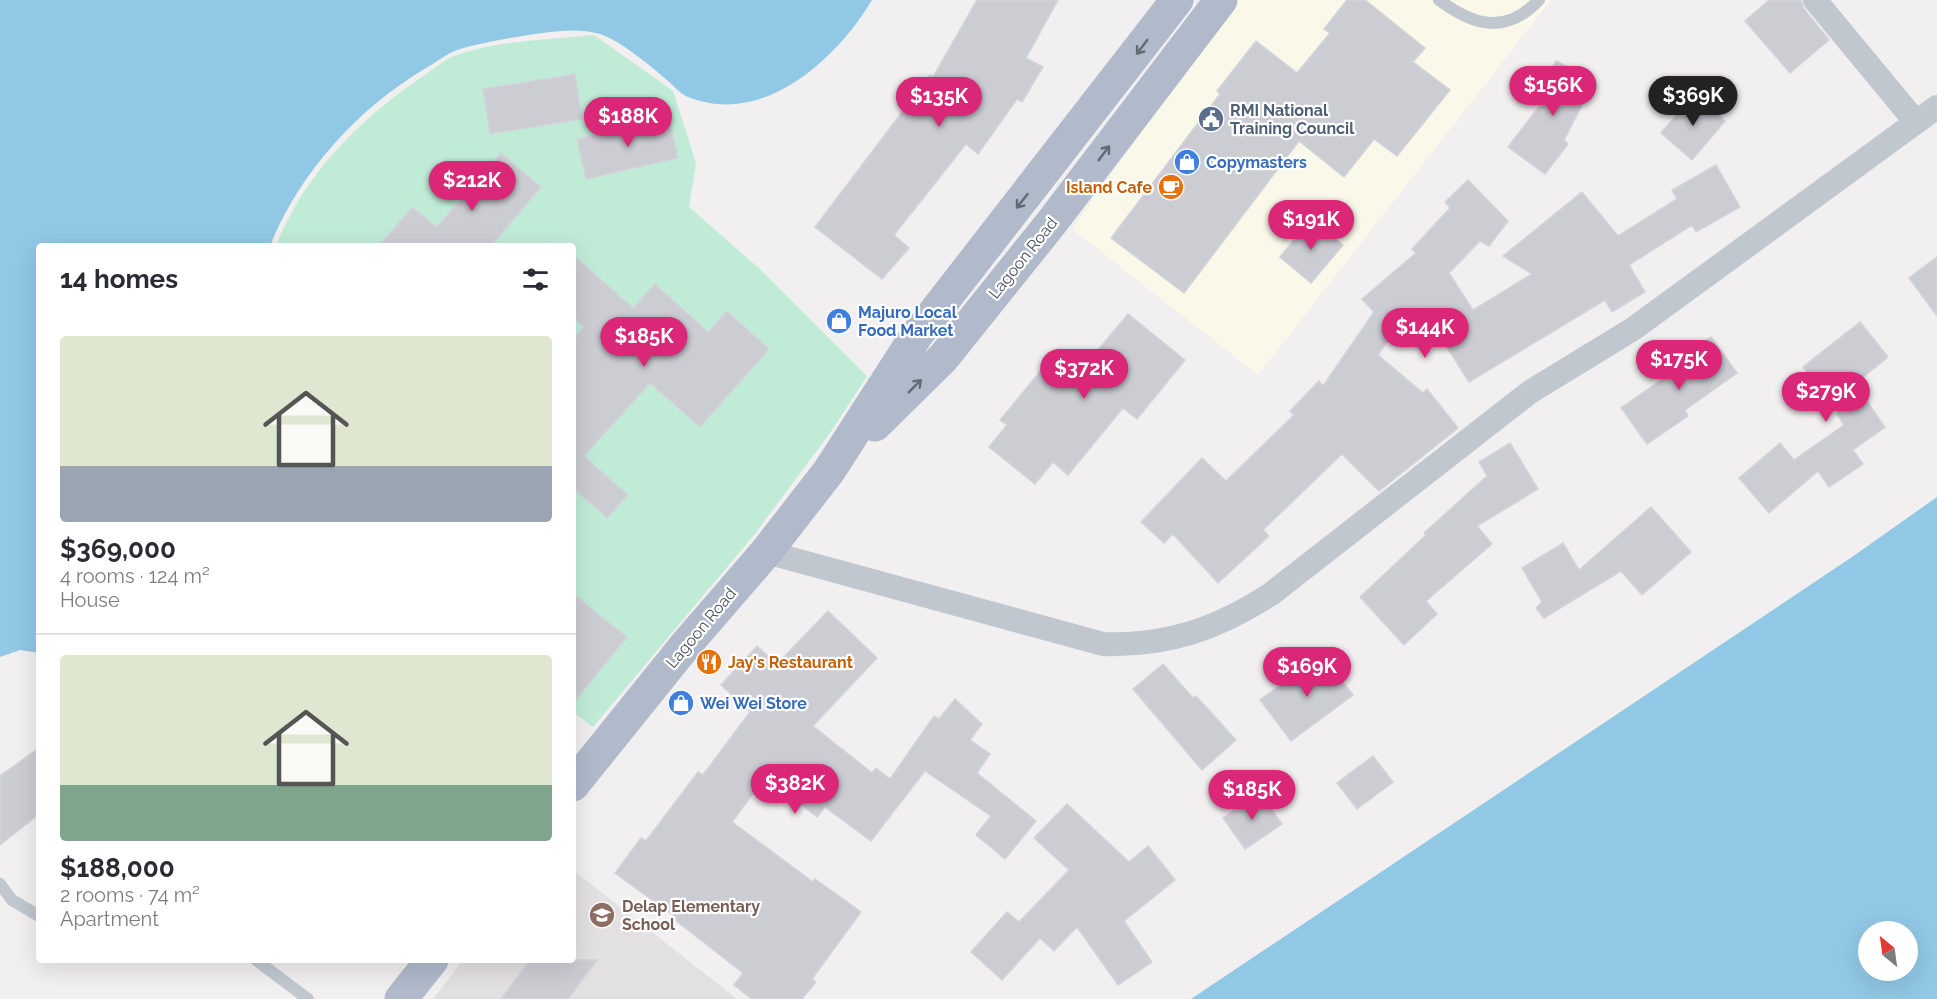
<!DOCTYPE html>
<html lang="en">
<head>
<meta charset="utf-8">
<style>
	body { margin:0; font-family:Raleway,sans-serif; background:#f7f7f7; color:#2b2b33; height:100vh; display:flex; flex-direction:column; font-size:22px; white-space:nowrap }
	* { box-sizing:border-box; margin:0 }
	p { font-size:20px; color:#7c7c81 }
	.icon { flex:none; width:33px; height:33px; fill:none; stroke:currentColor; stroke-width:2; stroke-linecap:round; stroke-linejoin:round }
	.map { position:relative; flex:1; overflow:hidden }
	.sheet { position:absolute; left:36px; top:243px; width:540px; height:720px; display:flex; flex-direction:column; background:#fff; border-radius:6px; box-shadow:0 6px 24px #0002 }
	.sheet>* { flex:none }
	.needle { width:39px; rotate:331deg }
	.tools { position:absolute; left:1858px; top:921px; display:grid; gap:12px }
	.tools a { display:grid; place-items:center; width:60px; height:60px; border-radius:50%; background:#fff; box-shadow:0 6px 24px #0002; font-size:30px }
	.price { position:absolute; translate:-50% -51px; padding:0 14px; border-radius:21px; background:#db2777; color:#fff; font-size:20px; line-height:39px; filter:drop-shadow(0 2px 3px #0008) }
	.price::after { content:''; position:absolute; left:50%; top:36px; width:18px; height:14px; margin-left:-9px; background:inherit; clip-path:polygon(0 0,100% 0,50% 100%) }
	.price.active { background:#222; color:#fff }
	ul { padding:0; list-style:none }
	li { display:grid; align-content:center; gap:12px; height:318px; padding:0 24px }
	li+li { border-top:2px solid #e1e1e2 }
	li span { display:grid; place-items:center; height:186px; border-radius:6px; color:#555 }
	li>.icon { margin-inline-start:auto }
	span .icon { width:108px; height:108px; fill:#fffc; stroke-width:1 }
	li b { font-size:26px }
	h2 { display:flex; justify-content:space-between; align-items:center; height:72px; padding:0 24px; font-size:26px }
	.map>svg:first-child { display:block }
</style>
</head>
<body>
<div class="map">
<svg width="1937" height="999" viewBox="0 0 1937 999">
	<rect width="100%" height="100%" fill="#f1efef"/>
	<path fill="#faf8e9" d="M 1235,0 L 1551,0 L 1258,375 L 1072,229 Z"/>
	<path fill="#e2e0e0" d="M 573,870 L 737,999 L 433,999 L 463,960 L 573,960 Z"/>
	<path fill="#c0ebd7" d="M 594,35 L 673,91 L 696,163 L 689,207 L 761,270 L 867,376 L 830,433 L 754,535 L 593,727 L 573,712 L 573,246 L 276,246 C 303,176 358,121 419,79 C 430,72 442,61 454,56 C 498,40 547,40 594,35 Z"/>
	<g fill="#91c8e5" fill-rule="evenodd">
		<path d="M 0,0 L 872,0 C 836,60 763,127 688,97 C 680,94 673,85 667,80 C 652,67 618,39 600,34 C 576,27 551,32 528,35 C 504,39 479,43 457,50 C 446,54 435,63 426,68 C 358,108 299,173 270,246 L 39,246 L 39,653 L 20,650 L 0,657 Z"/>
		<path d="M 1937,497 L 1937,999 L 1191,999 L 1852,557 ZM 1869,932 L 1908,932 L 1908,970 L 1869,970 Z"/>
	</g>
	<g fill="#cccdd3" stroke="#d3d4da" stroke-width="1.5">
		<path d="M 977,0 L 1058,0 L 1026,58 L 1043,67 L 1022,102 L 1017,99 L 978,154 L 966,144 L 894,235 L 909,248 L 882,279 L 815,227 L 930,75 L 933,77 Z"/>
		<path d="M 1347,0 L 1365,0 L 1425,48 L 1413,62 L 1450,90 L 1397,156 L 1374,139 L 1344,177 L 1299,141 L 1184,293 L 1111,238 L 1220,94 L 1217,91 L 1256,41 L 1297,73 L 1330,33 L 1324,29 Z"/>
		<path d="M 1769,0 L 1801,0 L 1804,9 L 1829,40 L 1790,73 L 1745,21 Z"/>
		<path d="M 1556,61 L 1595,80 L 1564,140 L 1568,144 L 1545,174 L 1508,147 L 1541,104 L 1534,101 Z"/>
		<path d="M 575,74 L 582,119 L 490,134 L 483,89 Z"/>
		<path d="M 1694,95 L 1725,121 L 1692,160 L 1661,133 Z"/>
		<path d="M 669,118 L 678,158 L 586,179 L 577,139 Z"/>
		<path d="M 501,153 L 541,187 L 491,246 L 379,246 L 412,207 L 437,227 Z"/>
		<path d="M 1716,165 L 1740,207 L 1696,232 L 1692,225 L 1629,265 L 1645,292 L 1612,312 L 1605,300 L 1469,382 L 1422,308 L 1394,332 L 1378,355 L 1423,393 L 1427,389 L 1458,428 L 1379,491 L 1342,454 L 1263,530 L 1269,536 L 1218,583 L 1173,534 L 1164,543 L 1141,522 L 1202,458 L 1226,481 L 1294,415 L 1290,411 L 1319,381 L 1323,386 L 1374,312 L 1362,299 L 1416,253 L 1412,249 L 1450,208 L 1445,202 L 1468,180 L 1508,221 L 1489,246 L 1480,241 L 1449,273 L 1473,310 L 1532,274 L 1503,256 L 1582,192 L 1618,236 L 1677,199 L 1672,190 Z"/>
		<path d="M 1311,219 L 1343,245 L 1311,283 L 1280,257 Z"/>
		<path d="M 573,255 L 633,308 L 655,284 L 708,332 L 727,311 L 769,349 L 700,427 L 650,383 L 584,456 L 628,495 L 607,518 L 573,488 L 573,339 L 584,327 L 573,317 Z"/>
		<path d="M 1937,257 L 1937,316 L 1909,278 Z"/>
		<path d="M 1128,314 L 1185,360 L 1137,419 L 1123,408 L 1068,475 L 1053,462 L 1035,484 L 989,447 L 1007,425 L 1000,420 L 1059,349 L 1083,368 Z"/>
		<path d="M 1860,322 L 1888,357 L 1855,384 L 1885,427 L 1853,450 L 1863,464 L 1829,487 L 1818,471 L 1769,513 L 1739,478 L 1780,443 L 1794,460 L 1844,425 L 1837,414 L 1839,413 L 1803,367 Z"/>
		<path d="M 1711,337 L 1737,373 L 1685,410 L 1688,416 L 1647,444 L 1621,408 L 1678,368 L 1674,363 Z"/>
		<path d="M 1510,443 L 1538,489 L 1477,526 L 1492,544 L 1426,601 L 1437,614 L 1404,645 L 1360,597 L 1426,535 L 1424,533 L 1487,476 L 1479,462 Z"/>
		<path d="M 1651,507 L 1691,552 L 1642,595 L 1621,571 L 1544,618 L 1536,608 L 1542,602 L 1522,568 L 1563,543 L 1579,570 Z"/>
		<path d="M 573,594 L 627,637 L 573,703 Z"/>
		<path d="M 828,611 L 877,658 L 813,726 L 872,773 L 876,768 L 890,779 L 934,716 L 939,719 L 955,699 L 982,724 L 970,740 L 990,754 L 977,773 L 1036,821 L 1005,859 L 976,835 L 991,816 L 925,771 L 871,841 L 825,807 L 817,817 L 766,776 L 732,822 L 813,882 L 815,879 L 861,912 L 812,979 L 816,982 L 802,999 L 752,999 L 734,985 L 743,973 L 675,920 L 677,918 L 615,873 L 641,838 L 646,841 L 698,772 L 703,775 L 750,712 L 721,685 L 757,646 L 777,664 Z"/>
		<path d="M 1322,654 L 1353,695 L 1291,741 L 1260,700 Z"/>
		<path d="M 1163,664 L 1193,698 L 1196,696 L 1236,740 L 1202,770 L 1133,689 Z"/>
		<path d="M 39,748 L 39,814 L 0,845 L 0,776 Z"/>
		<path d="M 1373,756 L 1393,782 L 1357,809 L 1337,783 Z"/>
		<path d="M 1259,792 L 1282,824 L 1245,849 L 1223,818 Z"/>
		<path d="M 1067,804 L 1129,862 L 1148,846 L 1175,880 L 1124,921 L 1152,962 L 1118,985 L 1077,927 L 1054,951 L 1040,938 L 1002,980 L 971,952 L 1007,912 L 1019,922 L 1069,870 L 1034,838 Z"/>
		<path d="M 530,960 L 597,960 L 568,999 L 501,999 Z"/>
	</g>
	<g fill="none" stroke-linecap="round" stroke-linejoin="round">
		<g stroke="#c0c7cf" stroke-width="12">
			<path d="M 1439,0 C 1474,26 1506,35 1539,0"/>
			<path d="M 0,884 L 12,900 L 39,916"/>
			<path d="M 256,960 L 308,999"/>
		</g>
		<g stroke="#c0c7cf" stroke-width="24">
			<path d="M 1815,0 L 1915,121"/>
			<path d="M 766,552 L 1103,644 C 1168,646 1217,629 1271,594 L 1530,392 L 1633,329 L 1937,107"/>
		</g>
		<g stroke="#b0bacb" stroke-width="33">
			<path d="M 875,425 L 943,358 L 1052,222 L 1221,0"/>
			<path d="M 573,785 L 684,647 L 766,552 L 829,471 L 916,336 L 1177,0"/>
			<path d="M 401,999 L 432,960"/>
		</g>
	</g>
	<defs><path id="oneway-shaft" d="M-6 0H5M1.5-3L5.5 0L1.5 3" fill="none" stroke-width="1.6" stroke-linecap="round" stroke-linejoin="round" transform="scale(1.5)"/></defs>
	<g stroke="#626a76">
		<use href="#oneway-shaft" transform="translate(1142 47) rotate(127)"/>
		<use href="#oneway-shaft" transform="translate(1104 153) rotate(-53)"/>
		<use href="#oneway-shaft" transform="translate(1022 201) rotate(128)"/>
		<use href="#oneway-shaft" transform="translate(915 386) rotate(-45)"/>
	</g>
	<defs>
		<g id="civic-disc" transform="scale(1.35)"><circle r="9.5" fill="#5c6f8a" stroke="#fff"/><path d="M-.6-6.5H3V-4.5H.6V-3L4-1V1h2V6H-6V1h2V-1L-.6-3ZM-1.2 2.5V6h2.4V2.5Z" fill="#fff"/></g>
		<g id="shop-disc" transform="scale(1.35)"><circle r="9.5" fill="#3f7fe0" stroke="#fff"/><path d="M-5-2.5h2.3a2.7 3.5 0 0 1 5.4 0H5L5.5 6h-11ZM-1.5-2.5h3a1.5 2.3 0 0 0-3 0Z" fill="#fff"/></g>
		<g id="cafe-disc" transform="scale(1.35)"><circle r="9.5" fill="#e8710a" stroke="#fff"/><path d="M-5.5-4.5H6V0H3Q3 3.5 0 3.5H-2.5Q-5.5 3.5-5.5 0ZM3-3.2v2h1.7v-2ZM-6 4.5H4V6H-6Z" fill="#fff"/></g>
		<g id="restaurant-disc" transform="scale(1.35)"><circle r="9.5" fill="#e8710a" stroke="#fff"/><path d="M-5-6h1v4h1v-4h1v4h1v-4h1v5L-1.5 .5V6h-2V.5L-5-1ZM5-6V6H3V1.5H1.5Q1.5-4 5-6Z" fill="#fff"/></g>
		<g id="school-disc" transform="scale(1.35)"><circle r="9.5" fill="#8d6e63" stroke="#fff"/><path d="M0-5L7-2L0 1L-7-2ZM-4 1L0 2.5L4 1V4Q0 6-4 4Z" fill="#fff"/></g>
	</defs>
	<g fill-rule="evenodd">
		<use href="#civic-disc" x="1211" y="119"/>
		<use href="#shop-disc" x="1187" y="162"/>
		<use href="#cafe-disc" x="1171" y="187"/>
		<use href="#shop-disc" x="839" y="321"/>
		<use href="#restaurant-disc" x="709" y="662"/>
		<use href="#shop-disc" x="681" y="703"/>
		<use href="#school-disc" x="602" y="915"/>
	</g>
	<g text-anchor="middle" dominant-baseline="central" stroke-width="4.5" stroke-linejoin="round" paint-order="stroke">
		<g font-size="16" font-weight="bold" fill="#4e5e75" stroke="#fff" text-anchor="start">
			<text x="1230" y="110">RMI National<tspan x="1230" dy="18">Training Council</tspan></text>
		</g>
		<g font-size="16" font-weight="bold" fill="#366cbe" stroke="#fff" text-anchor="start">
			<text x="1206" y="162">Copymasters</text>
			<text x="858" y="312">Majuro Local<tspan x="858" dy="18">Food Market</tspan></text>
			<text x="700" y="703">Wei Wei Store</text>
		</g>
		<g font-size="16" font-weight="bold" fill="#c56008" stroke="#fff" text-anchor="end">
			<text x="1152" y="187">Island Cafe</text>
			<text x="728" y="662" text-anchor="start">Jay's Restaurant</text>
		</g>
		<g font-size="16" fill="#484f5a" stroke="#fff">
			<text transform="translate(1023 258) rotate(-51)">Lagoon Road</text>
			<text transform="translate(701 628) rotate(-50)">Lagoon Road</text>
		</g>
		<g font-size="16" font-weight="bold" fill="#785e54" stroke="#fff" text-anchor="start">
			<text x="622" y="906">Delap Elementary<tspan x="622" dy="18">School</tspan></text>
		</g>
	</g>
</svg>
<div class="tools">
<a><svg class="needle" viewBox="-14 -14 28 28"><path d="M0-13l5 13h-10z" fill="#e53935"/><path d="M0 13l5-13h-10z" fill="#7c7c81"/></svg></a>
</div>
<b class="price" style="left:1553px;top:117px">$156K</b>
<b class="price active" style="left:1693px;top:127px">$369K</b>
<b class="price" style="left:939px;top:128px">$135K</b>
<b class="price" style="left:628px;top:148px">$188K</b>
<b class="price" style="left:472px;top:212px">$212K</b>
<b class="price" style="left:1311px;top:251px">$191K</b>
<b class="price" style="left:1425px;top:359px">$144K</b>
<b class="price" style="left:644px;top:368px">$185K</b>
<b class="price" style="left:1679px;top:391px">$175K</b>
<b class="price" style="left:1084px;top:400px">$372K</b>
<b class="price" style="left:1826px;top:423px">$279K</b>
<b class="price" style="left:1307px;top:698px">$169K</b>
<b class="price" style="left:795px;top:815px">$382K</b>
<b class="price" style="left:1252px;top:821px">$185K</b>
<section class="sheet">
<h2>14 homes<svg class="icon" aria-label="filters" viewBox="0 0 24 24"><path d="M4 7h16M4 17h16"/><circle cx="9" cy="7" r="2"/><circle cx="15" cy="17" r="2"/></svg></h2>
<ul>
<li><span style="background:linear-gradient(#dfe7d0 70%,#9aa5b1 0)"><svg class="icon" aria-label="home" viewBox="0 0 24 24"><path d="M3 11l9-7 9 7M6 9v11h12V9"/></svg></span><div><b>$369,000</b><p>4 rooms · 124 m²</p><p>House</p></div></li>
<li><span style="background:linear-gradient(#dfe7d0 70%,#7fa58c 0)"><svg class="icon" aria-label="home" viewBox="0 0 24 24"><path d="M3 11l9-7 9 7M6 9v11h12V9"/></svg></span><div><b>$188,000</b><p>2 rooms · 74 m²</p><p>Apartment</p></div></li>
</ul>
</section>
</div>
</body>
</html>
